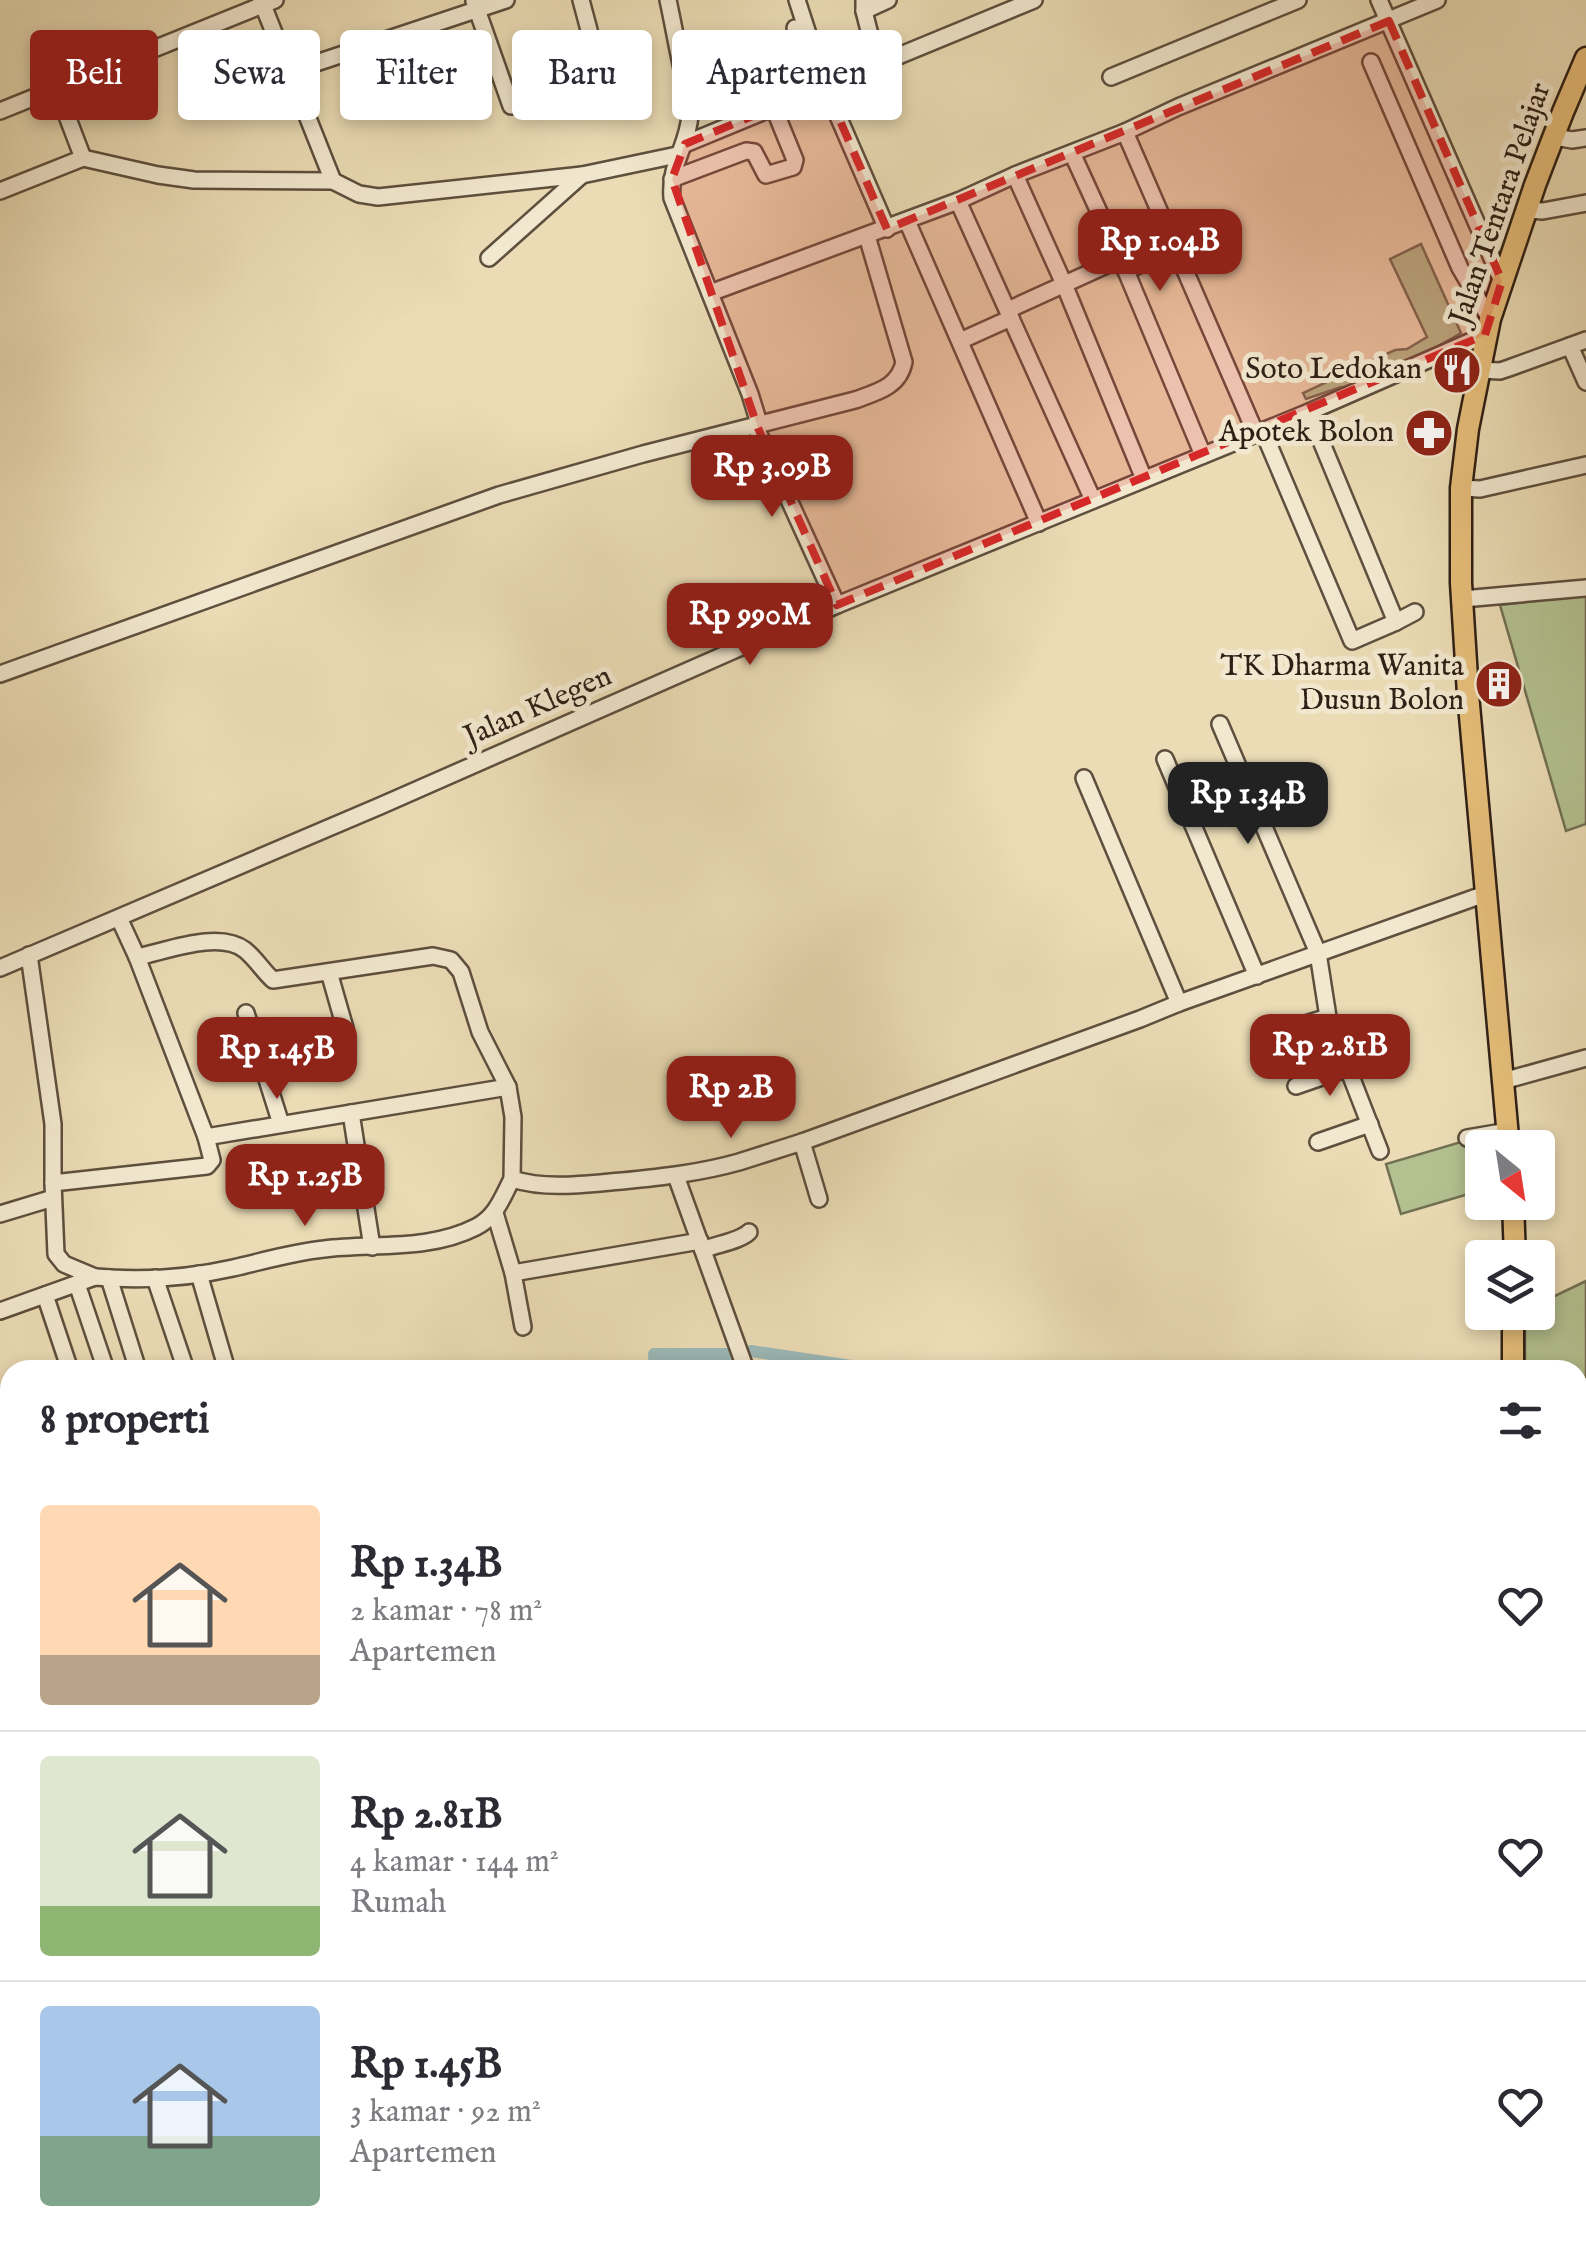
<!DOCTYPE html>
<html lang="id">
<head>
<meta charset="utf-8">
<style>
	body { margin:0; font-family:"IM FELL English",serif; background:#f2f2f3; color:#2b2b33; height:100vh; display:flex; flex-direction:column; font-size:38px; white-space:nowrap }
	* { box-sizing:border-box; margin:0 }
	p { font-size:32px; color:#7c7c81 }
	.icon { flex:none; width:55px; height:55px; fill:none; stroke:currentColor; stroke-width:2; stroke-linecap:round; stroke-linejoin:round }
	.map { position:relative; flex:1; overflow:hidden }
	.sheet { position:absolute; left:0px; top:1360px; width:1588px; height:892px; display:flex; flex-direction:column; background:#fff; border-radius:30px 30px 0 0; box-shadow:0 5px 15px #0003 }
	.sheet>* { flex:none }
	.banner { position:absolute; left:30px; top:30px; width:1000px; height:90px; display:flex; gap:20px }
	.needle { width:65px; rotate:150deg }
	.buttons { position:absolute; left:1465px; top:1130px; display:grid; gap:20px }
	.buttons a { display:grid; place-items:center; width:90px; height:90px; border-radius:10px; background:#fff; box-shadow:0 5px 15px #0003; font-size:50px }
	.price { position:absolute; translate:-50% -85px; padding:0 22px; border-radius:20px; background:#8f2418; color:#fff; font-size:32px; line-height:65px; filter:drop-shadow(0 2px 5px #0008) }
	.price::after { content:''; position:absolute; left:50%; top:60px; width:30px; height:22px; margin-left:-15px; background:inherit; clip-path:polygon(0 0,100% 0,50% 100%) }
	.price.selected { background:#222; color:#fff }
	ul { padding:0; list-style:none }
	li { display:flex; align-items:center; gap:30px; height:250px; padding:0 40px }
	li+li { border-top:2px solid #e1e1e2 }
	li span { display:grid; place-items:center; flex:none; width:280px; height:200px; border-radius:10px; color:#555 }
	li>.icon { margin-inline-start:auto }
	span .icon { width:120px; height:120px; fill:#fffc; stroke-width:1 }
	li b { font-size:42px }
	h2 { display:flex; justify-content:space-between; align-items:center; height:120px; padding:0 40px; font-size:42px }
	.chip { padding:0 35px; border-radius:10px; background:#fff; box-shadow:0 5px 15px #0003; font-size:35px; line-height:90px }
	.chip.selected { background:#8f2418; color:#fff }
	.map>svg:first-child { display:block }
</style>
</head>
<body>
<div class="map">
<svg width="1586" height="2251" viewBox="0 0 1586 2251">
	<rect width="100%" height="100%" fill="#ebdcb5"/>
	<filter id="stains"><feTurbulence type="fractalNoise" baseFrequency=".002" numOctaves="4"/><feColorMatrix values="0 0 0 0 .2 0 0 0 0 .09 0 0 0 0 .02 0 0 0 .5 -.17"/></filter>
	<radialGradient id="worn" r=".72"><stop offset=".6" stop-color="#630" stop-opacity="0"/><stop offset="1" stop-color="#630" stop-opacity=".3"/></radialGradient>
	<g fill="#b3c190" stroke="#717053" stroke-width="2.5">
		<path d="M 1421,244 L 1461,333 L 1414,360 L 1352,389 L 1341,387 L 1306,399 L 1303,393 L 1395,350 L 1407,349 L 1427,337 L 1390,259 Z"/>
		<path d="M 1586,595 L 1586,824 L 1566,831 L 1500,605 Z"/>
		<path d="M 1478,1137 L 1482,1153 L 1482,1190 L 1401,1214 L 1386,1164 Z"/>
		<path d="M 1586,1281 L 1586,1492 L 1578,1493 L 1578,1370 L 1525,1370 L 1525,1313 L 1538,1312 L 1538,1304 Z"/>
	</g>
	<g fill="none" stroke-linecap="round" stroke-linejoin="round">
		<g stroke="#9cb9b8" stroke-width="12">
			<path d="M 655,1370 L 654,1354 L 741,1354 L 751,1351 L 878,1370"/>
			<path d="M 0,1512 L 10,1506"/>
			<path d="M 1578,1521 L 1586,1524"/>
			<path d="M 1578,1599 L 1586,1597"/>
		</g>
		<g stroke="#9cb9b8" stroke-width="22">
			<path d="M 1578,1893 L 1586,1889"/>
			<path d="M 961,2251 L 966,2242"/>
		</g>
		<g stroke="#5e4f3e" stroke-width="20">
			<g id="minor">
				<path d="M 261,0 L 333,181"/>
				<path d="M 581,0 L 589,30"/>
				<path d="M 668,0 C 673,23 677,46 682,69 C 685,84 691,100 690,115 C 688,146 669,164 672,198 L 750,394 L 758,420 L 758,432 L 837,605"/>
				<path d="M 797,0 L 825,86 L 887,229"/>
				<path d="M 864,0 L 864,11 L 888,0"/>
				<path d="M 1379,0 L 1502,281"/>
				<path d="M 474,1 L 511,106"/>
				<path d="M 864,11 L 878,66"/>
				<path d="M 795,28 L 814,90"/>
				<path d="M 1371,62 L 1460,268 L 1490,319"/>
				<path d="M 289,72 L 506,0"/>
				<path d="M 1111,77 L 1298,0"/>
				<path d="M 0,111 L 275,0"/>
				<path d="M 1125,132 L 1256,434"/>
				<path d="M 1555,137 L 1572,140 L 1586,138"/>
				<path d="M 685,144 L 1034,0"/>
				<path d="M 1072,153 L 1126,271 L 1203,455"/>
				<path d="M 83,158 L 158,175 L 194,180 L 333,181 L 359,194 L 378,197 L 582,175 L 677,155"/>
				<path d="M 1015,175 L 1064,284 L 1144,479"/>
				<path d="M 672,179 L 746,151 L 754,152 L 766,175 L 793,167 L 795,160 L 773,106"/>
				<path d="M 0,191 L 83,158 L 57,90"/>
				<path d="M 958,201 L 1093,500"/>
				<path d="M 1527,210 L 1543,211 L 1586,203"/>
				<path d="M 907,221 L 1039,523"/>
				<path d="M 489,258 L 582,175"/>
				<path d="M 1126,271 L 1177,248"/>
				<path d="M 710,293 L 958,201 L 1015,175 L 1125,132 L 1178,107 L 1437,0"/>
				<path d="M 1008,310 L 1120,259"/>
				<path d="M 960,341 L 1011,318"/>
				<path d="M 1570,346 L 1586,382"/>
				<path d="M 1480,370 L 1500,371 L 1509,368 L 1586,340"/>
				<path d="M 1263,431 L 1352,641 L 1396,622 L 1309,412"/>
				<path d="M 1461,488 L 1480,489 L 1586,465"/>
				<path d="M 1463,599 L 1586,588"/>
				<path d="M 1396,622 L 1415,612"/>
				<path d="M 0,674 L 499,495 L 643,454 L 855,400 C 877,392 899,387 904,362 L 867,236"/>
				<path d="M 1220,724 L 1318,953 L 1328,1017 L 1380,1151"/>
				<path d="M 1165,759 L 1257,976"/>
				<path d="M 1084,778 L 1179,1003"/>
				<path d="M 119,918 L 137,957 C 167,951 219,930 245,950 C 256,959 263,971 273,980 L 433,956 L 451,960 L 461,972 L 480,1032 L 508,1087 L 513,1117 L 512,1179 C 548,1190 585,1184 622,1181 C 662,1177 700,1173 739,1162 L 802,1142 L 1140,1019 L 1179,1003 L 1485,894"/>
				<path d="M 29,955 L 53,1124 L 53,1183 L 207,1166 L 212,1160 L 206,1137"/>
				<path d="M 137,957 L 206,1137 L 508,1087"/>
				<path d="M 0,968 L 380,806 L 837,605 L 1309,412 L 1485,335"/>
				<path d="M 329,972 L 345,1028"/>
				<path d="M 246,1013 L 281,1124"/>
				<path d="M 1276,1033 L 1328,1017"/>
				<path d="M 1503,1081 L 1586,1058"/>
				<path d="M 1296,1086 L 1348,1068"/>
				<path d="M 351,1113 L 372,1247"/>
				<path d="M 1467,1138 L 1508,1131"/>
				<path d="M 802,1142 L 819,1199"/>
				<path d="M 1318,1142 L 1370,1124"/>
				<path d="M 676,1176 L 746,1370"/>
				<path d="M 495,1213 L 513,1273 L 700,1241"/>
				<path d="M 0,1214 L 53,1198"/>
				<path d="M 703,1250 C 717,1244 740,1241 749,1232"/>
				<path d="M 513,1273 L 523,1327"/>
				<path d="M 199,1274 L 227,1370"/>
				<path d="M 95,1277 C 141,1281 189,1278 233,1268 C 264,1261 293,1252 324,1249 C 374,1243 429,1251 476,1227 C 496,1217 502,1198 512,1179"/>
				<path d="M 109,1278 L 138,1370"/>
				<path d="M 155,1278 L 186,1370"/>
				<path d="M 77,1284 L 106,1370"/>
				<path d="M 45,1295 L 70,1370"/>
				<path d="M 0,1311 L 95,1277 L 64,1264 L 56,1254 L 53,1183"/>
				<path d="M 0,1421 L 10,1451"/>
				<path d="M 0,1559 L 10,1554"/>
				<path d="M 1578,1577 L 1586,1576"/>
				<path d="M 0,1600 L 10,1626"/>
				<path d="M 0,1745 L 10,1741"/>
				<path d="M 0,1824 L 10,1820"/>
				<path d="M 0,1909 L 10,1905"/>
				<path d="M 0,2002 L 10,1998"/>
				<path d="M 1578,2033 L 1586,2030"/>
				<path d="M 0,2039 L 10,2063"/>
				<path d="M 0,2142 L 10,2138"/>
				<path d="M 1578,2167 L 1586,2162"/>
				<path d="M 1578,2227 L 1586,2243"/>
				<path d="M 123,2242 L 128,2251"/>
				<path d="M 231,2242 L 236,2251"/>
				<path d="M 402,2242 L 404,2251"/>
				<path d="M 516,2242 L 520,2251"/>
				<path d="M 708,2242 L 712,2251"/>
				<path d="M 773,2242 L 778,2251"/>
				<path d="M 1374,2242 L 1376,2251"/>
				<path d="M 1445,2242 L 1448,2251"/>
				<path d="M 50,2251 L 58,2242"/>
				<path d="M 319,2251 L 332,2242"/>
				<path d="M 438,2251 L 456,2242"/>
				<path d="M 648,2251 L 667,2242"/>
				<path d="M 1228,2251 L 1241,2242"/>
				<path d="M 1417,2251 L 1434,2242"/>
			</g>
		</g>
		<g stroke="#2f2016" stroke-width="25">
			<g id="major">
				<path d="M 1509,1148 L 1468,694 L 1461,583 L 1461,488 L 1468,429 L 1490,319 L 1535,185 L 1563,112 L 1586,58"/>
				<path d="M 1513,1202 L 1515,1258"/>
				<path d="M 1513,1370 L 1513,1312"/>
				<path d="M 0,2181 L 10,2176"/>
			</g>
		</g>
		<use href="#minor" stroke="#f2e8cf" stroke-width="15"/>
		<use href="#major" stroke="#e6be7a" stroke-width="20"/>
	</g>
	<path fill="#d62828" fill-opacity="0.2" stroke="#d62828" stroke-width="8" stroke-dasharray="20 12" stroke-linejoin="round" d="M 1389,21 L 1502,281 L 1485,335 L 837,605 L 758,428 L 672,179 L 685,144 L 825,86 L 887,229 Z"/>
	<defs>
		<g id="restaurant-disc" transform="scale(2.5)"><circle r="9.5" fill="#8f2418" stroke="#f2e8cf"/><path d="M-5-6h1v4h1v-4h1v4h1v-4h1v5L-1.5 .5V6h-2V.5L-5-1ZM5-6V6H3V1.5H1.5Q1.5-4 5-6Z" fill="#fff"/></g>
		<g id="pharmacy-disc" transform="scale(2.5)"><circle r="9.5" fill="#8f2418" stroke="#f2e8cf"/><path d="M-2-6h4v4h4v4h-4v4h-4v-4h-4v-4h4Z" fill="#fff"/></g>
		<g id="building-disc" transform="scale(2.5)"><circle r="9.5" fill="#8f2418" stroke="#f2e8cf"/><path d="M-4-6H4V6H1V3H-1V6H-4ZM-2.5-4.3h1.7v1.8h-1.7ZM.8-4.3h1.7v1.8H.8ZM-2.5-1h1.7V.8h-1.7ZM.8-1h1.7V.8H.8Z" fill="#fff"/></g>
	</defs>
	<g fill-rule="evenodd">
		<use href="#restaurant-disc" x="1457" y="370"/>
		<use href="#pharmacy-disc" x="1429" y="433"/>
		<use href="#building-disc" x="1499" y="684"/>
	</g>
	<g text-anchor="middle" dominant-baseline="central" stroke-width="10" stroke-linejoin="round" paint-order="stroke">
		<g font-size="30" fill="#2f2016" stroke="#f2e8cf">
			<text transform="translate(1501 204) rotate(-71)">Jalan Tentara Pelajar</text>
			<text transform="translate(538 707) rotate(-24)">Jalan Klegen</text>
		</g>
		<g font-size="30" fill="#2f2016" stroke="#f2e8cf" text-anchor="end">
			<text x="1422" y="370">Soto Ledokan</text>
			<text x="1394" y="433">Apotek Bolon</text>
			<text x="1464" y="667">TK Dharma Wanita<tspan x="1464" dy="34">Dusun Bolon</tspan></text>
		</g>
	</g>
	<rect width="100%" height="100%" filter="url(#stains)"/>
	<rect width="100%" height="100%" fill="url(#worn)"/>
</svg>
<div class="buttons">
<a><svg class="needle" viewBox="-14 -14 28 28"><path d="M0-13l5 13h-10z" fill="#e53935"/><path d="M0 13l5-13h-10z" fill="#7c7c81"/></svg></a>
<a><svg class="icon" aria-label="layers" viewBox="0 0 24 24"><path d="M12 4l9 5-9 5-9-5zM3 14l9 5 9-5"/></svg></a>
</div>
<b class="price" style="left:1160px;top:294px">Rp 1.04B</b>
<b class="price" style="left:772px;top:520px">Rp 3.09B</b>
<b class="price" style="left:750px;top:668px">Rp 990M</b>
<b class="price selected" style="left:1248px;top:847px">Rp 1.34B</b>
<b class="price" style="left:1330px;top:1099px">Rp 2.81B</b>
<b class="price" style="left:277px;top:1102px">Rp 1.45B</b>
<b class="price" style="left:731px;top:1141px">Rp 2B</b>
<b class="price" style="left:305px;top:1229px">Rp 1.25B</b>
<div class="banner">
<a class="chip selected">Beli</a>
<a class="chip">Sewa</a>
<a class="chip">Filter</a>
<a class="chip">Baru</a>
<a class="chip">Apartemen</a>
</div>
<section class="sheet">
<h2>8 properti<svg class="icon" aria-label="filters" viewBox="0 0 24 24"><path d="M4 7h16M4 17h16"/><circle cx="9" cy="7" r="2"/><circle cx="15" cy="17" r="2"/></svg></h2>
<ul>
<li><span style="background:linear-gradient(#ffd9b3 75%,#b9a48a 0)"><svg class="icon" aria-label="home" viewBox="0 0 24 24"><path d="M3 11l9-7 9 7M6 9v11h12V9"/></svg></span><div><b>Rp 1.34B</b><p>2 kamar · 78 m²</p><p>Apartemen</p></div><svg class="icon" aria-label="heart" viewBox="0 0 24 24"><path d="M12 20l-8-8c-3-5 5-10 8-4 3-6 11-1 8 4z"/></svg></li>
<li><span style="background:linear-gradient(#dfe7d0 75%,#8fb573 0)"><svg class="icon" aria-label="home" viewBox="0 0 24 24"><path d="M3 11l9-7 9 7M6 9v11h12V9"/></svg></span><div><b>Rp 2.81B</b><p>4 kamar · 144 m²</p><p>Rumah</p></div><svg class="icon" aria-label="heart" viewBox="0 0 24 24"><path d="M12 20l-8-8c-3-5 5-10 8-4 3-6 11-1 8 4z"/></svg></li>
<li><span style="background:linear-gradient(#a9c7e8 65%,#7fa58c 0)"><svg class="icon" aria-label="home" viewBox="0 0 24 24"><path d="M3 11l9-7 9 7M6 9v11h12V9"/></svg></span><div><b>Rp 1.45B</b><p>3 kamar · 92 m²</p><p>Apartemen</p></div><svg class="icon" aria-label="heart" viewBox="0 0 24 24"><path d="M12 20l-8-8c-3-5 5-10 8-4 3-6 11-1 8 4z"/></svg></li>
</ul>
</section>
</div>
</body>
</html>
